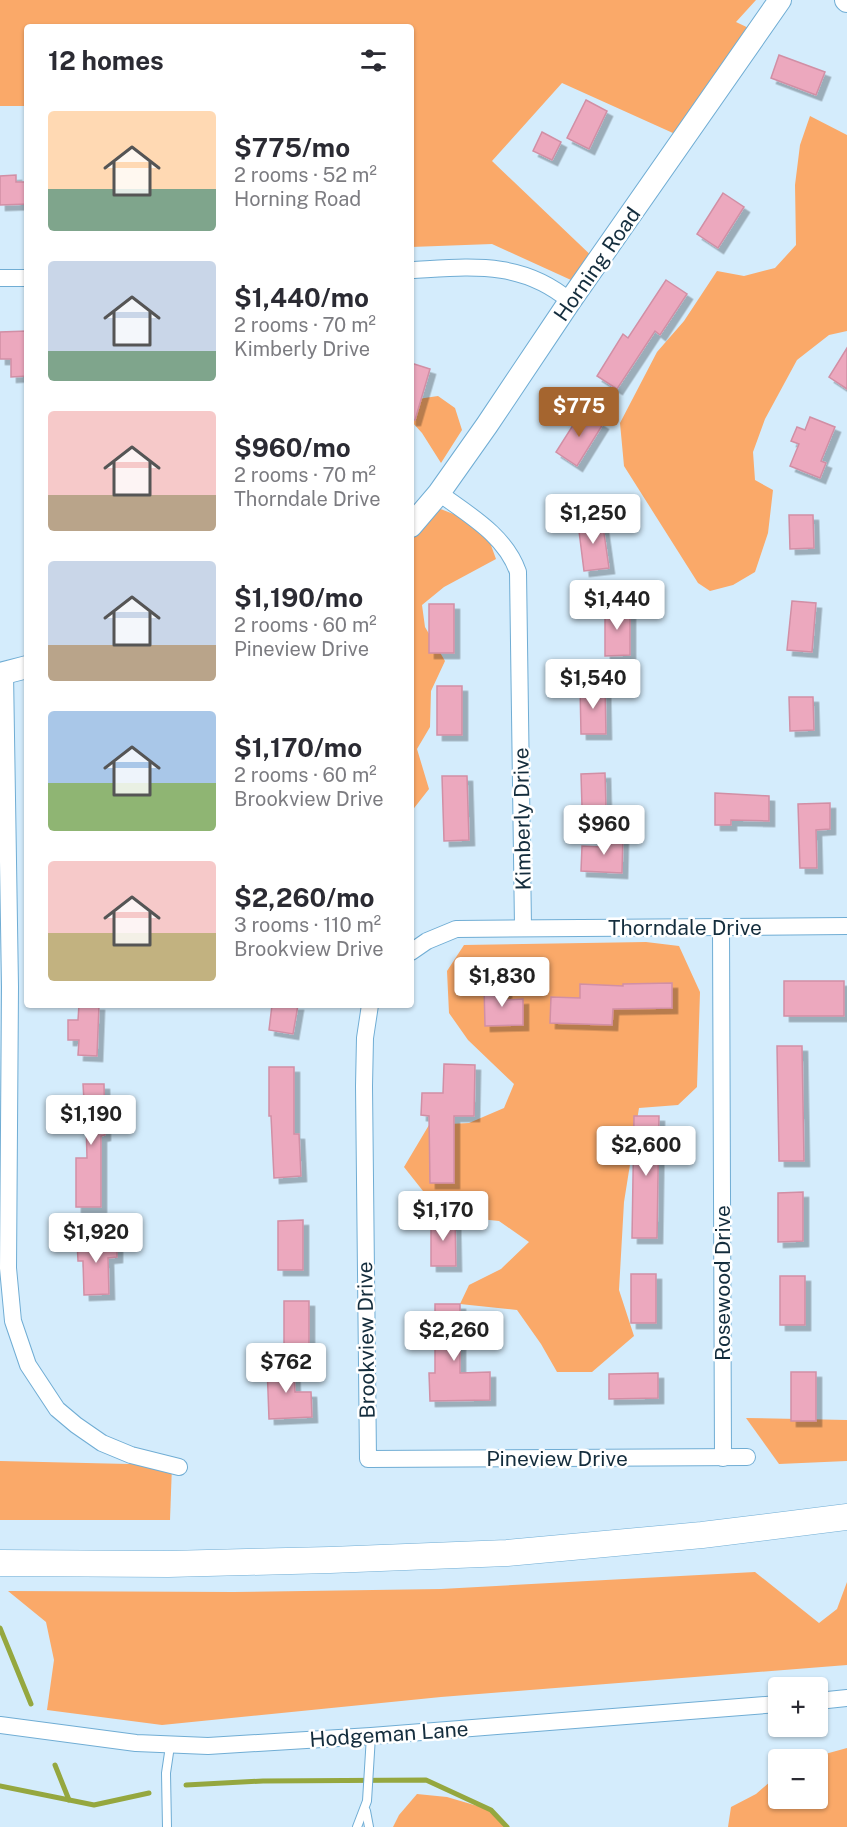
<!DOCTYPE html>
<html lang="en">
<head>
<meta charset="utf-8">
<style>
	body { margin:0; font-family:"Public Sans",sans-serif; background:#f2f2f3; color:#2b2b33; height:100vh; display:flex; flex-direction:column; font-size:22px; white-space:nowrap }
	* { box-sizing:border-box; margin:0 }
	p { font-size:20px; color:#7c7c81 }
	.icon { flex:none; width:33px; height:33px; fill:none; stroke:currentColor; stroke-width:2; stroke-linecap:round; stroke-linejoin:round }
	.map { position:relative; flex:1; overflow:hidden }
	.side { position:absolute; left:24px; top:24px; width:390px; height:984px; display:flex; flex-direction:column; background:#fff; border-radius:6px; box-shadow:0 2px 4px #0004 }
	.side>* { flex:none }
	.fabs { position:absolute; left:768px; top:1677px; display:grid; gap:12px }
	.fabs a { display:grid; place-items:center; width:60px; height:60px; border-radius:6px; background:#fff; box-shadow:0 2px 4px #0004; font-size:30px }
	.price { position:absolute; translate:-50% -51px; padding:0 14px; border-radius:6px; background:#fff; color:#222; font-size:20px; line-height:39px; filter:drop-shadow(0 2px 3px #0008) }
	.price::after { content:''; position:absolute; left:50%; top:36px; width:18px; height:14px; margin-left:-9px; background:inherit; clip-path:polygon(0 0,100% 0,50% 100%) }
	.price.selected { background:#a5652f; color:#fff }
	ul { padding:0; list-style:none }
	li { display:flex; align-items:center; gap:18px; height:150px; padding:0 24px }
	li span { display:grid; place-items:center; flex:none; width:168px; height:120px; border-radius:6px; color:#555 }
	li>.icon { margin-inline-start:auto }
	span .icon { width:72px; height:72px; fill:#fffc; stroke-width:1 }
	li b { font-size:26px }
	h2 { display:flex; justify-content:space-between; align-items:center; height:72px; padding:0 24px; font-size:26px }
	.map>svg:first-child { display:block }
</style>
</head>
<body>
<div class="map">
<svg width="847" height="1827" viewBox="0 0 847 1827">
	<defs>
		<filter id="shadow"><feDropShadow dx="5.5" dy="5.5" stdDeviation="0" flood-color="#0004"/></filter>
	</defs>
	<rect width="100%" height="100%" fill="#d4ecfc"/>
	<g fill="#faa969">
		<path d="M 0,0 L 756,0 L 736,22 L 757,32 L 684,138 L 562,83 L 492,161 L 598,262 L 582,285 L 492,244 L 411,247 L 411,27 L 27,27 L 27,106 L 0,106 Z"/>
		<path d="M 810,116 L 847,135 L 847,331 L 829,335 L 797,360 L 765,419 L 753,452 L 755,480 L 773,490 L 768,533 L 755,572 L 733,585 L 710,591 L 698,583 L 624,466 L 620,423 L 657,352 L 684,321 L 717,271 L 744,276 L 775,268 L 796,245 L 795,185 L 800,145 Z"/>
		<path d="M 438,396 L 455,408 L 462,430 L 441,463 L 422,433 L 411,421 L 411,400 Z"/>
		<path d="M 438,508 L 484,526 L 496,559 L 444,587 L 422,605 L 425,627 L 445,661 L 431,691 L 430,727 L 417,749 L 429,789 L 411,812 L 411,538 Z"/>
		<path d="M 646,942 L 679,946 L 700,992 L 697,1087 L 678,1105 L 639,1108 L 624,1202 L 619,1290 L 634,1336 L 592,1372 L 557,1372 L 541,1344 L 517,1310 L 460,1304 L 469,1285 L 501,1269 L 529,1242 L 499,1221 L 470,1218 L 447,1210 L 423,1191 L 404,1167 L 429,1125 L 469,1123 L 504,1108 L 514,1084 L 468,1040 L 449,1013 L 447,971 L 464,945 Z"/>
		<path d="M 746,1418 L 847,1420 L 847,1461 L 779,1464 Z"/>
		<path d="M 0,1461 L 172,1465 L 170,1520 L 0,1520 Z"/>
		<path d="M 755,1572 L 819,1623 L 837,1609 L 847,1582 L 847,1665 L 441,1697 L 162,1725 L 47,1710 L 54,1660 L 46,1622 L 8,1591 L 233,1592 L 441,1589 Z"/>
		<path d="M 847,1748 L 847,1827 L 728,1827 L 731,1807 L 756,1794 L 778,1775 L 778,1798 L 818,1798 L 818,1760 L 807,1759 Z"/>
		<path d="M 417,1794 L 447,1797 L 491,1810 L 505,1827 L 393,1827 L 399,1815 Z"/>
	</g>
	<g fill="none" stroke-linecap="round" stroke-linejoin="round">
		<g stroke="#95a73f" stroke-width="5">
			<path d="M 0,1628 L 31,1704"/>
			<path d="M 55,1765 L 69,1800"/>
			<path d="M 186,1785 L 263,1781 L 426,1780 L 491,1810 L 507,1827"/>
			<path d="M 0,1786 L 94,1805 L 149,1793"/>
		</g>
	</g>
	<g fill="#eca8be" stroke="#d18fa5" stroke-width="1.5" filter="url(#shadow)">
		<path d="M 779,55 L 825,72 L 816,95 L 771,78 Z"/>
		<path d="M 586,100 L 607,111 L 589,149 L 567,138 Z"/>
		<path d="M 542,132 L 561,142 L 552,160 L 533,151 Z"/>
		<path d="M 16,175 L 16,182 L 27,182 L 27,204 L 0,205 L 0,176 Z"/>
		<path d="M 723,193 L 744,207 L 718,248 L 697,234 Z"/>
		<path d="M 666,280 L 687,294 L 660,335 L 655,331 L 617,389 L 597,376 L 623,334 L 628,338 Z"/>
		<path d="M 27,331 L 27,376 L 11,377 L 11,359 L 0,359 L 0,332 Z"/>
		<path d="M 847,348 L 847,389 L 829,377 Z"/>
		<path d="M 411,363 L 430,369 L 415,420 L 411,420 Z"/>
		<path d="M 582,411 L 603,424 L 577,466 L 556,452 Z"/>
		<path d="M 810,417 L 835,427 L 821,461 L 826,463 L 820,478 L 790,466 L 799,444 L 791,441 L 797,427 L 805,430 Z"/>
		<path d="M 789,515 L 813,515 L 814,548 L 790,549 Z"/>
		<path d="M 602,519 L 609,568 L 584,571 L 578,523 Z"/>
		<path d="M 792,601 L 816,603 L 812,652 L 787,650 Z"/>
		<rect x="429" y="604" width="25" height="49"/>
		<path d="M 605,607 L 630,607 L 630,655 L 605,656 Z"/>
		<path d="M 580,685 L 605,685 L 606,734 L 581,734 Z"/>
		<rect x="437" y="686" width="25" height="49"/>
		<path d="M 789,697 L 813,697 L 814,730 L 790,731 Z"/>
		<path d="M 605,773 L 606,807 L 582,807 L 581,774 Z"/>
		<path d="M 442,776 L 467,776 L 469,840 L 444,841 Z"/>
		<path d="M 715,793 L 769,796 L 769,821 L 731,820 L 731,825 L 715,825 Z"/>
		<path d="M 830,803 L 830,829 L 816,830 L 817,868 L 800,868 L 798,804 Z"/>
		<path d="M 605,833 L 623,834 L 622,873 L 581,871 L 582,846 L 604,847 Z"/>
		<rect x="784" y="981" width="60" height="35"/>
		<path d="M 672,983 L 672,1008 L 613,1009 L 612,1025 L 550,1023 L 551,997 L 580,998 L 580,984 L 623,986 L 623,984 Z"/>
		<path d="M 506,985 L 506,1000 L 523,999 L 523,1025 L 485,1026 L 484,986 Z"/>
		<path d="M 79,1005 L 99,1005 L 97,1056 L 78,1055 L 79,1040 L 68,1040 L 68,1020 L 78,1020 Z"/>
		<path d="M 272,1005 L 298,1005 L 293,1034 L 269,1030 Z"/>
		<path d="M 777,1046 L 802,1046 L 804,1161 L 779,1161 Z"/>
		<path d="M 444,1064 L 475,1065 L 474,1116 L 454,1116 L 454,1183 L 430,1183 L 429,1116 L 421,1115 L 422,1093 L 443,1093 Z"/>
		<path d="M 269,1067 L 294,1067 L 294,1134 L 299,1134 L 301,1176 L 274,1178 L 271,1116 L 269,1116 Z"/>
		<path d="M 83,1084 L 104,1084 L 105,1135 L 101,1136 L 101,1207 L 76,1207 L 76,1158 L 87,1158 L 86,1121 L 75,1122 L 74,1101 L 84,1101 Z"/>
		<path d="M 634,1116 L 659,1116 L 657,1238 L 632,1238 Z"/>
		<path d="M 803,1192 L 803,1241 L 778,1242 L 778,1193 Z"/>
		<path d="M 431,1218 L 455,1218 L 456,1266 L 431,1266 Z"/>
		<path d="M 303,1220 L 303,1270 L 278,1270 L 278,1221 Z"/>
		<path d="M 117,1239 L 117,1257 L 108,1258 L 109,1294 L 84,1295 L 83,1261 L 78,1261 L 77,1240 Z"/>
		<rect x="631" y="1274" width="25" height="49"/>
		<rect x="780" y="1276" width="25" height="49"/>
		<rect x="284" y="1301" width="25" height="49"/>
		<path d="M 435,1304 L 460,1304 L 460,1373 L 490,1372 L 490,1400 L 430,1401 L 429,1373 L 435,1373 Z"/>
		<path d="M 294,1364 L 295,1392 L 311,1392 L 312,1417 L 269,1419 L 267,1365 Z"/>
		<rect x="791" y="1372" width="25" height="49"/>
		<path d="M 658,1373 L 658,1398 L 609,1399 L 609,1374 Z"/>
	</g>
	<g fill="none" stroke-linecap="round" stroke-linejoin="round">
		<g stroke="#70add4" stroke-width="10">
			<g id="lane">
				<path d="M 366,1811 L 369,1827"/>
				<path d="M 167,1827 L 166,1773 L 170,1746"/>
				<path d="M 357,1827 L 367,1801 L 371,1736"/>
			</g>
		</g>
		<g stroke="#70add4" stroke-width="18">
			<g id="street">
				<path d="M 411,270 C 471,267 521,260 570,301"/>
				<path d="M 0,278 L 27,278"/>
				<path d="M 439,493 C 469,515 505,535 518,572 L 523,927"/>
				<path d="M 5,673 L 10,987 L 8,1268 L 13,1321 L 28,1365 L 57,1409 L 76,1425 L 102,1443 L 131,1455 L 179,1467"/>
				<path d="M 721,927 L 723,1458"/>
				<path d="M 411,952 L 427,941 L 456,929 L 847,926"/>
				<path d="M 370,1005 L 365,1038 L 364,1086 L 368,1459 L 747,1457"/>
				<path d="M 818,1701 L 847,1698"/>
				<path d="M 0,1725 L 136,1743 L 208,1746 L 371,1736 L 778,1704"/>
			</g>
		</g>
		<g stroke="#70add4" stroke-width="24">
			<g id="secondary">
				<path d="M 846,0 L 847,1"/>
				<path d="M 411,526 L 439,493 L 487,425 L 570,301 L 780,0"/>
				<path d="M 0,674 L 27,667"/>
			</g>
		</g>
		<g stroke="#70add4" stroke-width="27">
			<path id="primary" d="M 0,1563 L 168,1564 L 330,1560 L 507,1553 L 702,1535 L 847,1517"/>
		</g>
		<use href="#lane" stroke="#fff" stroke-width="8"/>
		<use href="#street" stroke="#fff" stroke-width="16"/>
		<use href="#secondary" stroke="#fff" stroke-width="22"/>
		<use href="#primary" stroke="#fff" stroke-width="26"/>
	</g>
	<g text-anchor="middle" dominant-baseline="central" stroke-width="5" stroke-linejoin="round" paint-order="stroke">
		<g font-size="21" fill="#142d3d" stroke="#fff">
			<text transform="translate(597 264) rotate(-55)">Horning Road</text>
			<text transform="translate(522 819) rotate(-91)">Kimberly Drive</text>
			<text x="685" y="927">Thorndale Drive</text>
			<text transform="translate(722 1283) rotate(-90)">Rosewood Drive</text>
			<text transform="translate(366 1340) rotate(-91)">Brookview Drive</text>
			<text x="557" y="1458">Pineview Drive</text>
			<text transform="translate(389 1734) rotate(-4)">Hodgeman Lane</text>
		</g>
	</g>
</svg>
<div class="fabs">
<a>+</a>
<a>−</a>
</div>
<b class="price selected" style="left:579px;top:438px">$775</b>
<b class="price" style="left:593px;top:545px">$1,250</b>
<b class="price" style="left:617px;top:631px">$1,440</b>
<b class="price" style="left:593px;top:710px">$1,540</b>
<b class="price" style="left:604px;top:856px">$960</b>
<b class="price" style="left:502px;top:1008px">$1,830</b>
<b class="price" style="left:91px;top:1146px">$1,190</b>
<b class="price" style="left:646px;top:1177px">$2,600</b>
<b class="price" style="left:443px;top:1242px">$1,170</b>
<b class="price" style="left:96px;top:1264px">$1,920</b>
<b class="price" style="left:454px;top:1362px">$2,260</b>
<b class="price" style="left:286px;top:1394px">$762</b>
<section class="side">
<h2>12 homes<svg class="icon" aria-label="filters" viewBox="0 0 24 24"><path d="M4 7h16M4 17h16"/><circle cx="9" cy="7" r="2"/><circle cx="15" cy="17" r="2"/></svg></h2>
<ul>
<li><span style="background:linear-gradient(#ffd9b3 65%,#7fa58c 0)"><svg class="icon" aria-label="home" viewBox="0 0 24 24"><path d="M3 11l9-7 9 7M6 9v11h12V9"/></svg></span><div><b>$775/mo</b><p>2 rooms · 52 m²</p><p>Horning Road</p></div></li>
<li><span style="background:linear-gradient(#c9d6e8 75%,#7fa58c 0)"><svg class="icon" aria-label="home" viewBox="0 0 24 24"><path d="M3 11l9-7 9 7M6 9v11h12V9"/></svg></span><div><b>$1,440/mo</b><p>2 rooms · 70 m²</p><p>Kimberly Drive</p></div></li>
<li><span style="background:linear-gradient(#f6c9c9 70%,#b9a48a 0)"><svg class="icon" aria-label="home" viewBox="0 0 24 24"><path d="M3 11l9-7 9 7M6 9v11h12V9"/></svg></span><div><b>$960/mo</b><p>2 rooms · 70 m²</p><p>Thorndale Drive</p></div></li>
<li><span style="background:linear-gradient(#c9d6e8 70%,#b9a48a 0)"><svg class="icon" aria-label="home" viewBox="0 0 24 24"><path d="M3 11l9-7 9 7M6 9v11h12V9"/></svg></span><div><b>$1,190/mo</b><p>2 rooms · 60 m²</p><p>Pineview Drive</p></div></li>
<li><span style="background:linear-gradient(#a9c7e8 60%,#8fb573 0)"><svg class="icon" aria-label="home" viewBox="0 0 24 24"><path d="M3 11l9-7 9 7M6 9v11h12V9"/></svg></span><div><b>$1,170/mo</b><p>2 rooms · 60 m²</p><p>Brookview Drive</p></div></li>
<li><span style="background:linear-gradient(#f6c9c9 60%,#c2b280 0)"><svg class="icon" aria-label="home" viewBox="0 0 24 24"><path d="M3 11l9-7 9 7M6 9v11h12V9"/></svg></span><div><b>$2,260/mo</b><p>3 rooms · 110 m²</p><p>Brookview Drive</p></div></li>
</ul>
</section>
</div>
</body>
</html>
